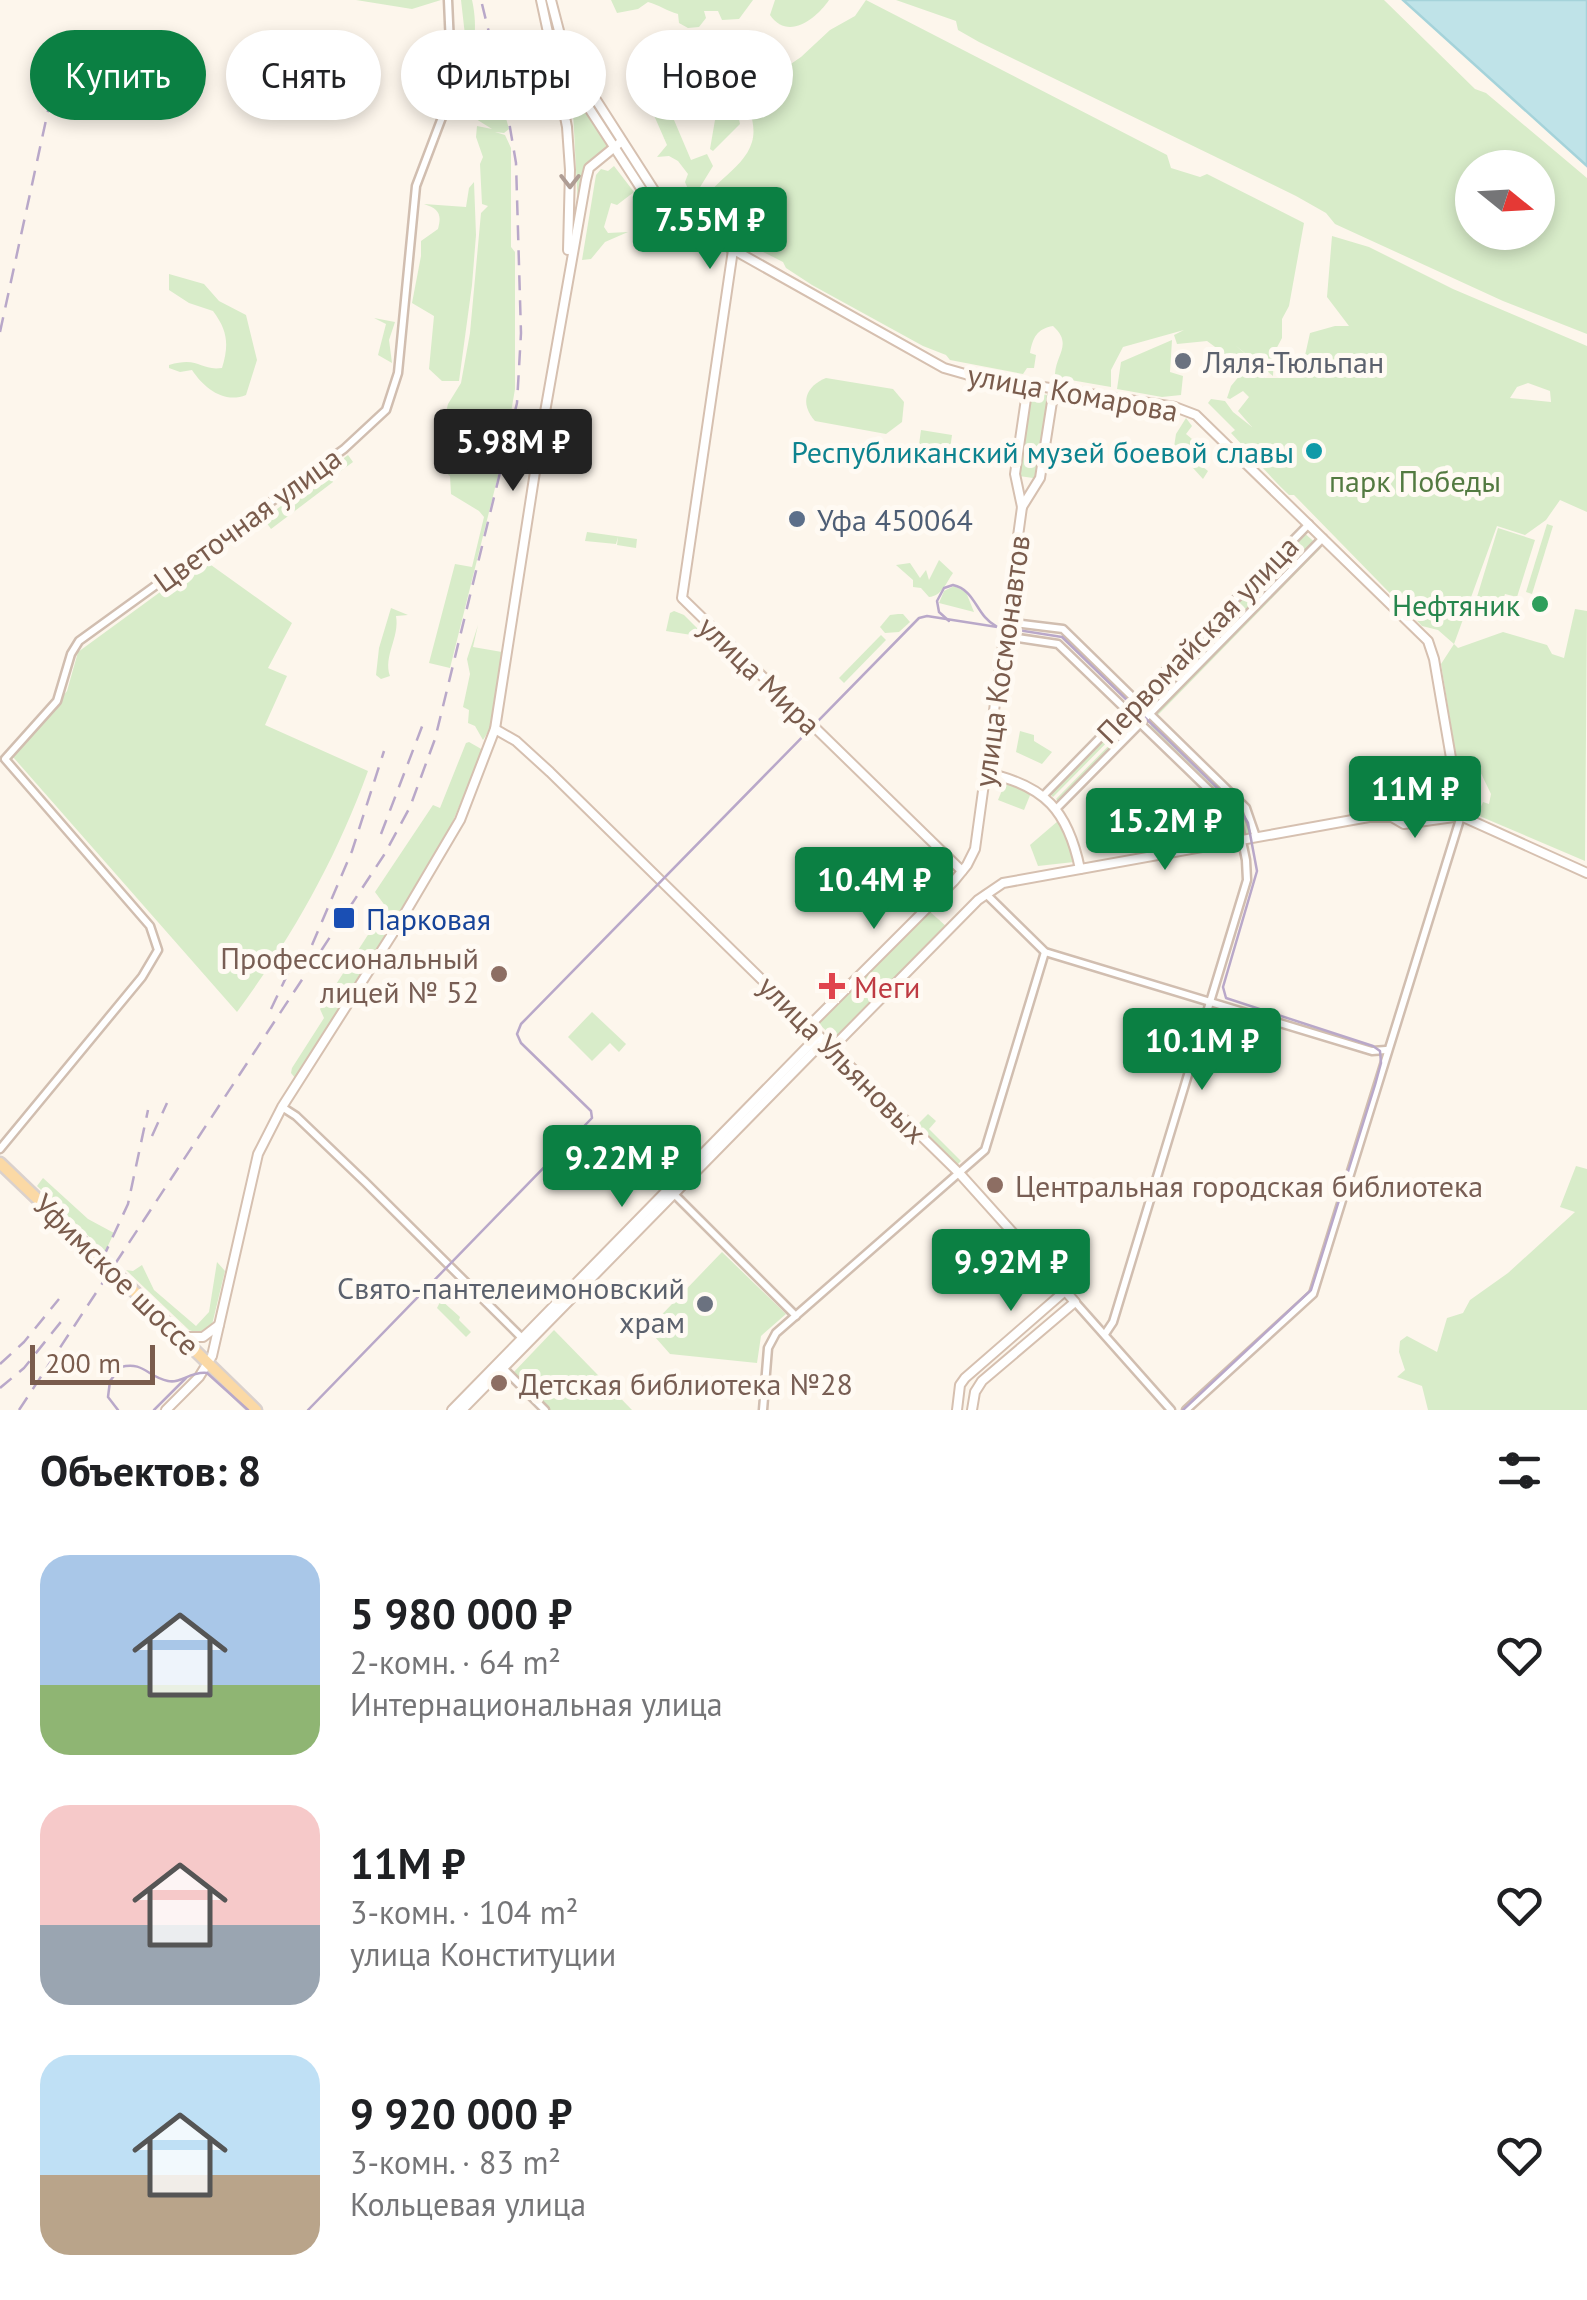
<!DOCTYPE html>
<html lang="ru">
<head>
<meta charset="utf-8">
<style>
	body { margin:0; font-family:"PT Sans",sans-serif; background:#f2f2f2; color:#202124; height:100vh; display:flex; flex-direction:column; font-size:38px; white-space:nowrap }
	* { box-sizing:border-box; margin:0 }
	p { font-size:32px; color:#757577 }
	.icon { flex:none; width:55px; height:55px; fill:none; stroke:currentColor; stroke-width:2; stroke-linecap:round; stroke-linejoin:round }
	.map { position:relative; height:1410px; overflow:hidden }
	.drawer { display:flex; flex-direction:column; background:#fff; flex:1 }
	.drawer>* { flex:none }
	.top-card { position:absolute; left:30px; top:30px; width:1000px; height:90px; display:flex; gap:20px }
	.needle { width:65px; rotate:108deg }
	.buttons { position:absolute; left:1455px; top:150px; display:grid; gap:20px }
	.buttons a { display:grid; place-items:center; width:100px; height:100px; border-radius:50%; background:#fff; box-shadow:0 5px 15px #0003; font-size:50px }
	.scale { position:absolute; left:30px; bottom:25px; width:125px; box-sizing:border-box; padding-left:10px; border:5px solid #7a5c4d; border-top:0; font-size:28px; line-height:35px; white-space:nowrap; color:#7a5c4d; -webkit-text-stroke:8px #fffaf3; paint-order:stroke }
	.price { position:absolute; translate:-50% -85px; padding:0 22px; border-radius:10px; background:#0b8043; color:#fff; font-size:32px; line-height:65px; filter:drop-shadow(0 2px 5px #0008) }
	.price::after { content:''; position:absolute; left:50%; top:60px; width:30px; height:22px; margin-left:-15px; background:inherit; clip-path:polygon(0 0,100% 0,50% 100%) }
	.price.current { background:#222; color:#fff }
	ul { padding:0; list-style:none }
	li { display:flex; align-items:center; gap:30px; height:250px; padding:0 40px }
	li span { display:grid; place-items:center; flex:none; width:280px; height:200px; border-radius:30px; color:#555 }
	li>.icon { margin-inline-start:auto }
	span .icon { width:120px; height:120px; fill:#fffc; stroke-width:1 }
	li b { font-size:42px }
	h2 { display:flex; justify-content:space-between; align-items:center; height:120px; padding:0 40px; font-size:42px }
	.chip { padding:0 35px; border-radius:45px; background:#fff; box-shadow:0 5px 15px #0003; font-size:35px; line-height:90px }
	.chip.current { background:#0b8043; color:#fff }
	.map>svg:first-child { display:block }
</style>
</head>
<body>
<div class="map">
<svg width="1587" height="1410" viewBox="0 0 1587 1410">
	<rect width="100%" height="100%" fill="#fdf6ec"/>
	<g fill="#d8ecc9" fill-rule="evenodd">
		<path d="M 356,0 L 441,0 L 412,9 Z"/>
		<path d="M 461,0 L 472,0 C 476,17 477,42 469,57 L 475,58 L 483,48 L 489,47 L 501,90 L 497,94 L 493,91 L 489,73 L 485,69 L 471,71 L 464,78 L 464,84 L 471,87 L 470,94 L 461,92 L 458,86 L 458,48 L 466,44 Z"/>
		<path d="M 611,0 L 753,0 L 739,19 L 722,20 L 718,11 L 704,11 L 706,18 L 699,27 L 688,28 L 679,23 L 678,14 C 667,11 659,5 648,2 L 638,9 L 617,13 Z"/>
		<path d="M 775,0 L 829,0 C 816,19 788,41 770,15 Z"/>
		<path d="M 866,0 L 1167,155 L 1171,168 L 1200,177 L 1207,174 L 1304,223 L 1289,306 L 1282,319 L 1282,338 L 1274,353 L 1273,376 L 1235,345 L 1249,357 L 1248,363 L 1250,360 L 1265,378 L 1300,378 L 1310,333 L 1335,326 L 1349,326 L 1327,297 L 1332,236 L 1369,247 L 1453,289 L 1587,346 L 1587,512 L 1560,500 L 1546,520 L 1525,535 L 1497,526 L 1454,644 L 1458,648 L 1503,632 L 1547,645 L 1552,654 L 1564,658 L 1575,609 L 1587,611 L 1585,861 L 1477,815 L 1483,802 L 1489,804 L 1491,794 L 1476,763 L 1463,763 L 1456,756 L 1441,664 L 1454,644 L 1438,630 L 1422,626 L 1294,495 L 1289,495 C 1268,475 1251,454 1231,433 L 1235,430 L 1208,403 L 1211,399 L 1225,401 L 1233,412 L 1252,427 L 1238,411 L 1249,397 L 1243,391 L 1230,399 L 1227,398 L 1231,386 L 1245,369 L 1207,341 L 1177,344 L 1174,335 L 1184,330 L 1123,347 L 1111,370 L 1111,387 L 1059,378 L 1055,374 C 1056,354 1073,344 1053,326 C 1037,329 1033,337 1030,353 L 1036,355 L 1034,368 L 1027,368 L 1023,374 L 950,360 L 946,355 L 923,346 L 812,285 L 786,268 L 783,262 L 698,219 C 701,184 743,173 752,142 C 757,125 748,110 747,94 L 801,57 L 830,30 L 855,16 ZM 1528,383 L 1550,391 L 1551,402 L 1510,398 L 1517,387 Z"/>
		<path d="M 896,0 L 1384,0 L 1475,89 L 1486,93 L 1587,178 L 1587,334 L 1503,301 L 1335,224 L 1326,213 L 1296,196 L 979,42 L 958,30 L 956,21 ZM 1472,168 L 1538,168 L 1538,232 L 1472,232 Z"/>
		<path d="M 679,31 L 685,36 L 683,42 L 691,67 L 666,62 L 671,59 L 663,32 Z"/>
		<path d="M 718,33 L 730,35 L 732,39 L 731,54 L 724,67 L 700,68 L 689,45 L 691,37 Z"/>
		<path d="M 757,39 L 771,44 C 771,61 756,72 741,77 L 750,45 Z"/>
		<path d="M 646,70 L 668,81 L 699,84 L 719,114 L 712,117 L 708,108 C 693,109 684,109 674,120 L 691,160 L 707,154 L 713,166 L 686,210 L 681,209 L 691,196 L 685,182 L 688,174 L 678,161 L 669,156 L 657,157 L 667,145 L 642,88 L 631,81 L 629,72 Z"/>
		<path d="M 428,73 L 450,79 L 445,104 L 412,99 L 417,90 L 434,94 L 436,91 L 426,82 L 412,84 L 411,80 Z"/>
		<path d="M 726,90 L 736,105 L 740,124 L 713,151 L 710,149 L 715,120 L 729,110 L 724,91 Z"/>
		<path d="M 572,92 L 609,145 L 586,167 L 578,208 Z"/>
		<path d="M 491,100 L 502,104 L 509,129 L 504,133 L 495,132 L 505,135 L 511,148 L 511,247 L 515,252 L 515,389 L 505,448 L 450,668 L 429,663 L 455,564 L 472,567 L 484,517 L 479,511 L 451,494 L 450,476 L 434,463 L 448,404 L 461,383 L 470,333 L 481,213 L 488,206 L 482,204 L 480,164 L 483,157 L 476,137 L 477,126 L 492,129 L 476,119 L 472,101 Z"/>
		<path d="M 614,166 L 634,192 L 617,205 L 611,203 L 604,227 L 608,233 L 628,232 L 605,242 L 591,259 L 582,260 L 596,175 L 601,169 L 608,171 Z"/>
		<path d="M 474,182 L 476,235 L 472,285 L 459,381 L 442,381 L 429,369 L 434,316 L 412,303 L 421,256 L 421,241 L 438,229 C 442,214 439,209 424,204 L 466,207 L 469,188 Z"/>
		<path d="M 169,274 L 204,284 L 219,301 L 246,315 L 257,360 L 246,395 C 224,404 204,388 192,370 L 180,372 L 169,368 L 169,365 C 200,356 199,371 222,368 C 229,345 228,331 213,311 L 189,303 L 169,290 Z"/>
		<path d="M 374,318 L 395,322 L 389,340 L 392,363 L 378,355 L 386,324 Z"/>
		<path d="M 1172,340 L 1170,372 L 1183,376 L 1181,395 L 1162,397 L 1117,389 L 1121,362 Z"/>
		<path d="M 826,378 L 893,389 L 904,402 L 902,422 L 886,434 L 815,421 C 799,403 806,386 826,378 Z"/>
		<path d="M 1027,392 L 1054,396 L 1040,479 L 1019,476 Z"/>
		<path d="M 1186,418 L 1192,426 L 1186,434 L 1192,439 L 1191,446 L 1199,454 L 1199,464 L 1208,471 L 1203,479 L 1174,447 L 1176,434 Z"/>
		<path d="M 921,430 L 952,435 L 949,457 L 918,452 Z"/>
		<path d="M 348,455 L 353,462 L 331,478 L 333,482 L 271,529 L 264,519 Z"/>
		<path d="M 1547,524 L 1553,526 L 1532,594 L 1526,592 Z"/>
		<path d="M 1498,528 L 1535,540 L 1517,597 L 1505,594 L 1497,617 L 1473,610 Z"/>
		<path d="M 1300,529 L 1321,548 L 1156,717 L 1134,695 Z"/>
		<path d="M 587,532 L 637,539 L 636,548 L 617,545 L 618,537 L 616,544 L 585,541 Z"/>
		<path d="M 204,560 L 292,623 L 268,668 L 287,676 L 265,725 L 368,771 C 336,859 293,936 237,1012 L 13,757 L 67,691 L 78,652 Z"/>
		<path d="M 939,560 L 953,573 C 946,583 942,596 929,597 L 921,588 L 913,587 L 913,580 L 896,565 L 910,563 L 920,578 L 926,570 L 929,580 Z"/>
		<path d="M 954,586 L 966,592 L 974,612 L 939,603 L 944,591 Z"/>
		<path d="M 391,608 L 408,615 L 396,616 C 400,637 383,656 390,676 L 381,679 L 376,675 L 379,648 Z"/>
		<path d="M 674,611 L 684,615 L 698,629 L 698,636 L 666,631 L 670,613 Z"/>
		<path d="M 898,614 L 903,614 L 910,622 L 899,632 L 885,633 L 880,627 L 890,615 Z"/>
		<path d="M 478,625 L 473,647 L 502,652 C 498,678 499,719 483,740 L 475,726 L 468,723 L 469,710 L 463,707 L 470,674 L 467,659 Z"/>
		<path d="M 881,635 L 886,640 L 844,683 L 839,678 Z"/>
		<path d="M 1124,719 L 1127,722 L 1053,797 L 1049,793 Z"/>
		<path d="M 1154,722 L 1245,811 L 1252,833 L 1243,833 L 1238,817 L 1148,728 Z"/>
		<path d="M 1130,724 L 1133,728 L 1059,802 L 1056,799 Z"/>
		<path d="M 1020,731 L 1034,735 L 1034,741 L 1052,752 L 1042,764 L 1016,752 Z"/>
		<path d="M 469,742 L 483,750 L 447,835 L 296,1079 L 291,1073 L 292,1068 L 324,1018 L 320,1009 L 386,907 L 375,892 L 433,805 L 440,808 L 466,743 Z"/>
		<path d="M 1005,783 L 1031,793 L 1024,810 L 998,800 Z"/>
		<path d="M 1446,797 L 1450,799 L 1452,809 L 1448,813 L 1406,821 L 1399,817 L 1398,809 L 1403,803 Z"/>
		<path d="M 1058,821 L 1061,822 L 1070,840 L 1074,862 L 1038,866 L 1030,845 Z"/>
		<path d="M 927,909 L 948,928 L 836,1040 L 818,1023 Z"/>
		<path d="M 592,1012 L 626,1044 L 619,1052 L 610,1043 L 592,1061 L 568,1037 Z"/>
		<path d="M 928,1114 L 936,1121 L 929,1129 L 961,1161 L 957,1165 L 917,1125 Z"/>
		<path d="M 1576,1166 L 1587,1169 L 1587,1410 L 1428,1410 L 1422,1386 L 1397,1377 L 1405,1370 L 1399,1352 L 1400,1341 L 1407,1336 L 1437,1352 L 1447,1318 L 1463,1313 L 1470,1300 L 1508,1273 L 1575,1212 L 1560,1207 Z"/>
		<path d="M 43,1178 L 88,1219 L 114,1233 L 105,1252 L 37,1186 Z"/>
		<path d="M 722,1252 L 786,1314 L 761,1336 L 757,1363 L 670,1354 L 648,1329 Z"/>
		<path d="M 217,1262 L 225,1271 L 211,1329 L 198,1333 L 189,1330 L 126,1270 L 133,1271 L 142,1265 L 154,1290 L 196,1326 L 209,1312 Z"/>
		<path d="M 441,1300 L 460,1317 L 459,1320 L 471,1332 L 466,1337 L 437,1308 Z"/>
		<path d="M 554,1330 L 632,1410 L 550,1410 L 512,1374 Z"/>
	</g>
	<path fill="#bfe3e8" stroke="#a5d3da" stroke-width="2.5" d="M 1403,0 L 1587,0 L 1587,166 Z"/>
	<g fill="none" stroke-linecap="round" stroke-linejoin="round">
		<g stroke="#d1beb0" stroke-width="11">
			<g id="tertiary">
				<path d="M 1006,622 L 1063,629 L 1246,808 L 1256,837"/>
				<path d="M 1005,636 L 1058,644 L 1237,817 L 1246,860 L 1247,880 L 1113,1322 L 1105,1334"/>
				<path d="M 1043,796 L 1309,524"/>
				<path d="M 1056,809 L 1323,538"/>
				<path d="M 986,894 L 1045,952 L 1372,1051 L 1386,1050"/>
				<path d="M 282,1107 L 296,1116 L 365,1182 L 526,1342"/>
				<path d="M 0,1149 L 142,977 L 158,950 L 150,926 L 5,759 L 57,701 L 71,654 L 79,641 L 344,449 L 386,410 L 398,373 L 416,186 L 452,91 L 448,0"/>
				<path d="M 673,1193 L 796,1316"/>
				<path d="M 1075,1302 L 1171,1410"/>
				<path d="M 502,1367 L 545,1410"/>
				<path d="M 763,1410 L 768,1348 L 776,1333 L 985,1150 L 1045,952"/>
				<path d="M 1186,1410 L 1313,1294 L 1461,816"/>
			</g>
		</g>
		<g stroke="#d6c0b0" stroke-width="12">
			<g id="secondary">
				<path d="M 541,0 L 552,51 L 644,193 L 661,209 L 944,368 L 972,376 L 1175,407 L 1196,415 L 1428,641 L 1434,659 L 1461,816"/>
				<path d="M 551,0 L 564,50 L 666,209"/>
				<path d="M 553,56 L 567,127 L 570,170 L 568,250"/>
				<path d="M 733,250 L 682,598 L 962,871"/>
				<path d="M 1022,507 L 1040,478 L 1054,389"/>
				<path d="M 495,729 L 516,741 L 550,772 L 960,1174 L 1075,1302 L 982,1381 L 975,1392 L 972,1410"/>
				<path d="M 986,773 C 1045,785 1068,811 1080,869"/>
				<path d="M 1372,815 L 1400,798 L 1457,790"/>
				<path d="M 1461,816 L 1587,873"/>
				<path d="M 806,1023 L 815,1020 L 954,881 L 967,865 L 975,849 L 1022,507 L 1015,474 L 1028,385"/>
				<path d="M 835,1051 L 838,1042 L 978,900 L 1003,883 L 1369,817 L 1392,817 L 1404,824 L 1461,816"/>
				<path d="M 183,1337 L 203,1337 L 219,1325"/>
				<path d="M 166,1410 L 199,1377 L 212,1356 L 258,1154 L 282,1107 L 398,925 L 460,820 L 495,729 L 539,446 L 586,180 L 589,168 L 622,141"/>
				<path d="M 452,1410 L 818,1036"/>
				<path d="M 462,1410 L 821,1044 L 828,1042"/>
				<path d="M 957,1410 L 960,1385 L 965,1378 L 1065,1291"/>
			</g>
		</g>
		<g stroke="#dad1cd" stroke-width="15">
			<g id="primary">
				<path d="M 0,1163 L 93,1252"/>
				<path d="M 136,1293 L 256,1410"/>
			</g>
		</g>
		<use href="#tertiary" stroke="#fff" stroke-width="6"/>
		<use href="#secondary" stroke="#fff" stroke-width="8"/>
		<use href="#primary" stroke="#fbd9a5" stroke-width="10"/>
		<g stroke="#b9a8c9" stroke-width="2.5">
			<path d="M 949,621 L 939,612 L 937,601 L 944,588 L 953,585 C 976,590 976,616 996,626"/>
			<path d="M 118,1410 L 108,1397 L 110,1381 L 121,1367 C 143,1361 148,1377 168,1381 C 181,1384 190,1371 207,1373 L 248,1410"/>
			<path d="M 154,1410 L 186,1378"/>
			<path d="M 308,1410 L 592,1118 L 591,1111 L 521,1043 L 517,1034 L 521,1024 L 919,618 L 927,616 L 1062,637 L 1241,811 L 1248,823 L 1257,871 L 1223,987 L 1226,998 L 1373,1046 L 1380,1051 L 1381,1063 L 1375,1085 L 1311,1290 L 1183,1410"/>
		</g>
		<g stroke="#b9a8c9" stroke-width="2.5" stroke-dasharray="15 10" stroke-linecap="butt">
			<path d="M 0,332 L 51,97"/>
			<path d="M 381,834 L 423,724"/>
			<path d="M 312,945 L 352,851 L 384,751"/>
			<path d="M 271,1009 L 299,950"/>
			<path d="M 152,1136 L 167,1103"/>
			<path d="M 102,1260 L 128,1204 L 148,1110"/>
			<path d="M 0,1364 L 24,1342 L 59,1299"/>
			<path d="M 0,1388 L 24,1368 L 64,1318"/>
			<path d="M 19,1410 L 384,855 L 410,807 L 435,739 L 517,403 L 521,333 L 516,163 L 505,98 L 481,0"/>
		</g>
		<g stroke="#dad1cd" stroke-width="15" stroke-linecap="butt">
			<path id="primary-bridge" d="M 93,1252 L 136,1293"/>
		</g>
		<use href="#primary-bridge" stroke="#fbd9a5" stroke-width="10"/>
	</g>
	<defs><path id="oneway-chevron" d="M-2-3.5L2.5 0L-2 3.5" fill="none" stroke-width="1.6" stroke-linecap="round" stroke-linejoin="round" transform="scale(2.5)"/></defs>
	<use stroke="#af9d94" href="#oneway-chevron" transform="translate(570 181) rotate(90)"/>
	<g fill="#6b7280" stroke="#fffaf3" stroke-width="4">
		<circle cx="1183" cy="361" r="10"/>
		<circle cx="705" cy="1304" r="10"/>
	</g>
	<circle fill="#0f9aa8" stroke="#fffaf3" stroke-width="4" cx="1314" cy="451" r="10"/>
	<circle fill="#5c6f8a" stroke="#fffaf3" stroke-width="4" cx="797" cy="519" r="10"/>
	<circle fill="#2e9e5b" stroke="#fffaf3" stroke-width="4" cx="1540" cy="604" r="10"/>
	<rect fill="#1a4fb4" stroke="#fffaf3" stroke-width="4" x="332" y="906" width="24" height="24" rx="5"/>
	<g fill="#8d6e63" stroke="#fffaf3" stroke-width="4">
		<circle cx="499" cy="974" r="10"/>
		<circle cx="995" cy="1185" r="10"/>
		<circle cx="499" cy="1383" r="10"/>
	</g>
	<path fill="#e0444e" stroke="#fffaf3" stroke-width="4" d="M827 971h10v10h10v10h-10v10h-10v-10h-10v-10h10z"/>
	<g text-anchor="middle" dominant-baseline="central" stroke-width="10" stroke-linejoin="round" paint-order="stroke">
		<g font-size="30" fill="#5b616d" stroke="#fffaf3" text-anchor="start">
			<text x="1203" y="361">Ляля-Тюльпан</text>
			<text x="685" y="1287" text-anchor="end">Свято-пантелеимоновский<tspan x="685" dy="34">храм</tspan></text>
		</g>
		<g font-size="30" fill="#7a5c4d" stroke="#fffaf3">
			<text transform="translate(1073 392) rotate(10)">улица Комарова</text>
			<text transform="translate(247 519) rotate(-36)">Цветочная улица</text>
			<text transform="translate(1197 639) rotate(-46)">Первомайская улица</text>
			<text transform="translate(1001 661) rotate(-82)">улица Космонавтов</text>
			<text transform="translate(760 675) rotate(44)">улица Мира</text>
			<text transform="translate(843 1059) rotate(45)">улица Ульяновых</text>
			<text transform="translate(117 1274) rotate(44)">Уфимское шоссе</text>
		</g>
		<g font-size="30" fill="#0d838f" stroke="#fffaf3" text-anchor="end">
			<text x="1294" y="451">Республиканский музей боевой славы</text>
		</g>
		<g font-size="30" fill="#537a41" stroke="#fffaf3">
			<text x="1415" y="480">парк Победы</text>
		</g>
		<g font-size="30" fill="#4e5e75" stroke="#fffaf3" text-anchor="start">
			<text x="817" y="519">Уфа 450064</text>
		</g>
		<g font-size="30" fill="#27864d" stroke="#fffaf3" text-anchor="end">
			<text x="1520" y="604">Нефтяник</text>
		</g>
		<g font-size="30" fill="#164399" stroke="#fffaf3" text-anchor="start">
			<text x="366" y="918">Парковая</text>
		</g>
		<g font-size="30" fill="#785e54" stroke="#fffaf3" text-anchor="start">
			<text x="479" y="957" text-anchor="end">Профессиональный<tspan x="479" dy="34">лицей № 52</tspan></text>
			<text x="1015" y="1185">Центральная городская библиотека</text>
			<text x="519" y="1383">Детская библиотека №28</text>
		</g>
		<g font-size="30" fill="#be3a42" stroke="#fffaf3" text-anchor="start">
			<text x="854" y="986">Меги</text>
		</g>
	</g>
</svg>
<div class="buttons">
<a><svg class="needle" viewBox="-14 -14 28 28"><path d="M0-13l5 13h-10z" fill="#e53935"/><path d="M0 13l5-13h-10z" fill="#757577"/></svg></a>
</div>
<div class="scale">200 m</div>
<b class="price" style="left:710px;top:272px">7.55M ₽</b>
<b class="price current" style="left:513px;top:494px">5.98M ₽</b>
<b class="price" style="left:1415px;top:841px">11M ₽</b>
<b class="price" style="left:1165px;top:873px">15.2M ₽</b>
<b class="price" style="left:874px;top:932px">10.4M ₽</b>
<b class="price" style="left:1202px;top:1093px">10.1M ₽</b>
<b class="price" style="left:622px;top:1210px">9.22M ₽</b>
<b class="price" style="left:1011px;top:1314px">9.92M ₽</b>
<div class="top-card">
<a class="chip current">Купить</a>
<a class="chip">Снять</a>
<a class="chip">Фильтры</a>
<a class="chip">Новое</a>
</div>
</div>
<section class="drawer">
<h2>Объектов: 8<svg class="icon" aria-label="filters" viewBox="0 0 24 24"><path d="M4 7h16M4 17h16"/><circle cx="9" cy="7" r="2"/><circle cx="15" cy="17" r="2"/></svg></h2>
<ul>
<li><span style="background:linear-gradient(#a9c7e8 65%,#8fb573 0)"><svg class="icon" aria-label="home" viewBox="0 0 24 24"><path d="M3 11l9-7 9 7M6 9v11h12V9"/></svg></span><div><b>5 980 000 ₽</b><p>2-комн. · 64 m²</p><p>Интернациональная улица</p></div><svg class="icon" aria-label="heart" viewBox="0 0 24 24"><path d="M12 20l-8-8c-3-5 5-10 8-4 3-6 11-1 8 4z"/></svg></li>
<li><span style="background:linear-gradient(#f6c9c9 60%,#9aa5b1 0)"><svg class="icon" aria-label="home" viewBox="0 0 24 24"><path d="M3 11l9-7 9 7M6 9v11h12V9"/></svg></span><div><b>11M ₽</b><p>3-комн. · 104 m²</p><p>улица Конституции</p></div><svg class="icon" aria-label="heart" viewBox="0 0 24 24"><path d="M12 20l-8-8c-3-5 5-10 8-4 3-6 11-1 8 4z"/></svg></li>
<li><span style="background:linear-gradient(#bfe0f5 60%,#b9a48a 0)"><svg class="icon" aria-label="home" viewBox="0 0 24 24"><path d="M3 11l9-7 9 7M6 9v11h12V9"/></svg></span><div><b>9 920 000 ₽</b><p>3-комн. · 83 m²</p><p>Кольцевая улица</p></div><svg class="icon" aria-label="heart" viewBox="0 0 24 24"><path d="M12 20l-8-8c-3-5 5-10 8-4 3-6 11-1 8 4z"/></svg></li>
</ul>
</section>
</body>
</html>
